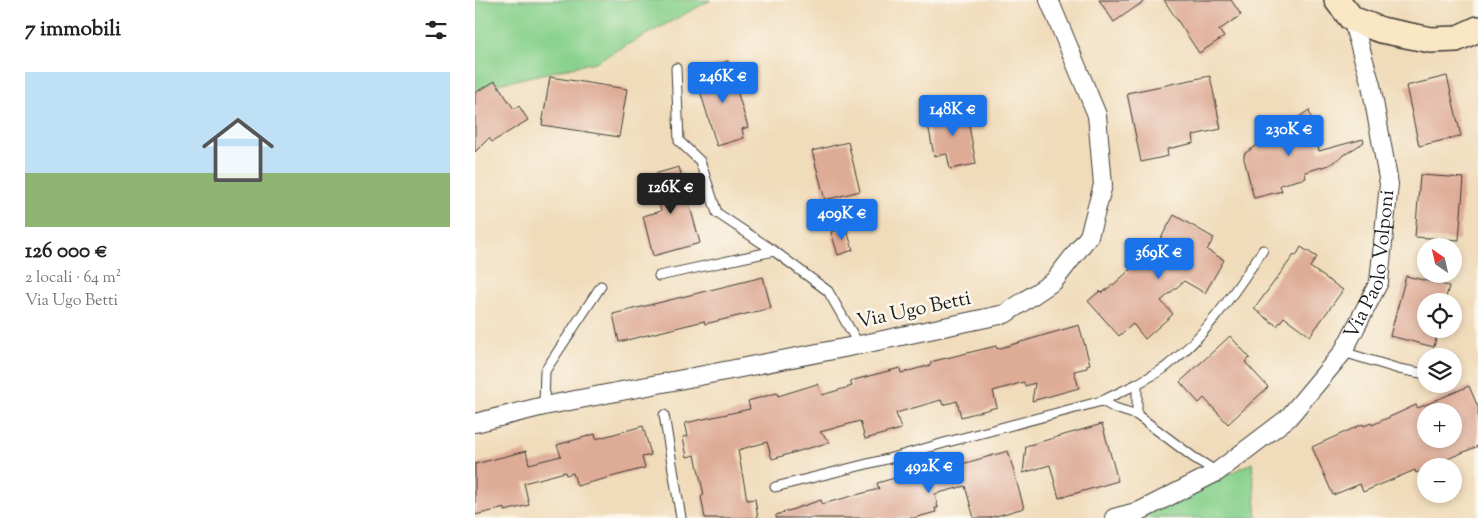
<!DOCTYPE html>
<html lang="it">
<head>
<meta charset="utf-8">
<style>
	body { margin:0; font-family:"Sorts Mill Goudy",serif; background:#f6f6f6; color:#222; height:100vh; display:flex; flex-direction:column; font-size:19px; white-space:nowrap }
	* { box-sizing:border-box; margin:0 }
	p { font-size:16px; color:#767676 }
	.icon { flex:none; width:28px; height:28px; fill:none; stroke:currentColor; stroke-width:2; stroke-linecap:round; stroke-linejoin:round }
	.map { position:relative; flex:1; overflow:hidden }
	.panel { display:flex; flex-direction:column; background:#fff; width:475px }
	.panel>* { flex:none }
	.needle { width:32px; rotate:326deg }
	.tools { position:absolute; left:942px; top:238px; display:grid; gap:10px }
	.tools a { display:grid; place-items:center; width:45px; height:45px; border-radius:50%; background:#fff; box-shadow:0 2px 8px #0003; font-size:25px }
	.price { position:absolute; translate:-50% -42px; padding:0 11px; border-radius:5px; background:#1a73e8; color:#fff; font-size:16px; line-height:32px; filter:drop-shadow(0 1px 2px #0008) }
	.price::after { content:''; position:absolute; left:50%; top:30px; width:15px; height:11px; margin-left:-8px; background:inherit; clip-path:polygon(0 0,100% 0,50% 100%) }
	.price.current { background:#222; color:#fff }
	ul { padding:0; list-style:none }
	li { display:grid; align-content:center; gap:10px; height:265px; padding:0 25px }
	li span { display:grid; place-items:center; height:155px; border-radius:0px; color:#555 }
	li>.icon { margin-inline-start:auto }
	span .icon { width:90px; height:90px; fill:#fffc; stroke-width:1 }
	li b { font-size:21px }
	h2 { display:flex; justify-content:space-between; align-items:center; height:60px; padding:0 25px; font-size:21px }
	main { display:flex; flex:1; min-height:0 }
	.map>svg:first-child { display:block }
</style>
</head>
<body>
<main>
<section class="panel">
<h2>7 immobili<svg class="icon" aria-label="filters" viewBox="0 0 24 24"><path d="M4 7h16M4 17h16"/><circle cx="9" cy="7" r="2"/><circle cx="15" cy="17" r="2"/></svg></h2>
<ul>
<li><span style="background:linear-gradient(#bfe0f5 65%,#8fb573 0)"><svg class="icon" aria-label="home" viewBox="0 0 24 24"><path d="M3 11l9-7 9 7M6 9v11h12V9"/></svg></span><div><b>126 000 €</b><p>2 locali · 64 m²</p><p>Via Ugo Betti</p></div></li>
</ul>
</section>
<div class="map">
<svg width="1003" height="518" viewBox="0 0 1003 518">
	<rect width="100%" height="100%" fill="#fbf7ec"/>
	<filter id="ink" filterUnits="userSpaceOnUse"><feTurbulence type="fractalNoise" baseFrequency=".02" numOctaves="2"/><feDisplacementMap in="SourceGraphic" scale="10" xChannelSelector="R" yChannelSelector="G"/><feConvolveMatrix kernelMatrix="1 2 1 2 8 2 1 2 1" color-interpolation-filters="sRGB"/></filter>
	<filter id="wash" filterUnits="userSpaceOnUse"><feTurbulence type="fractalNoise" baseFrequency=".0096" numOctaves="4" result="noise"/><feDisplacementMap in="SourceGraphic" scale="20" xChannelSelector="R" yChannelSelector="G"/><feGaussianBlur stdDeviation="1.12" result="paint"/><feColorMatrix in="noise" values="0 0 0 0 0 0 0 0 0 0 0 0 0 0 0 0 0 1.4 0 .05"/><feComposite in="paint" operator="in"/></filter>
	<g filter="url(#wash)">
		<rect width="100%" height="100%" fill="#f0dbba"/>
		<g fill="#88d18d" stroke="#527654">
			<path d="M 0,0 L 236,0 L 120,62 L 5,88 L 0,93 Z"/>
			<path d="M 777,463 L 782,518 L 669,518 L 677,509 Z"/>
		</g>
		<g id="blocks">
			<g fill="#deab96" fill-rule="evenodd">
				<path d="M 624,0 L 671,0 L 639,22 Z"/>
				<path d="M 689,0 L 756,0 L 766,15 L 744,30 L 749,37 L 724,53 Z"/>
				<path d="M 253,61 L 273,127 L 267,129 L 269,138 L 242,146 L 225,91 L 230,90 L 224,70 Z"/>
				<path d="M 735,76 L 746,129 L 718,135 L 719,143 L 692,149 L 693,156 L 666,162 L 652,93 Z"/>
				<path d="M 972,76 L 986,136 L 944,146 L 931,86 Z"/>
				<path d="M 75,77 L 152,89 L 144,137 L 67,125 Z"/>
				<path d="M 20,81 L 39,109 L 44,106 L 53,120 L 17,142 L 14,138 L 0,152 L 0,93 Z"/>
				<path d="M 490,103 L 501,164 L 475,169 L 472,154 L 459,156 L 453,124 L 469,120 L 467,107 Z"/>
				<path d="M 834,110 L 844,151 L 888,139 L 889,142 L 854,165 L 830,172 L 831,178 L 805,185 L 807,191 L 779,198 L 769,159 L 769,154 Z"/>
				<path d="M 373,142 L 385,191 L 350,200 L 337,151 Z"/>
				<path d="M 204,167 L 225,243 L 178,256 L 168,216 L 186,211 L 176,175 Z"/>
				<path d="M 945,175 L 989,178 L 984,240 L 940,237 Z"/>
				<path d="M 699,215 L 739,238 L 732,250 L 749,260 L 730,293 L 709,281 L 686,301 L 698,314 L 670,339 L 658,324 L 644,336 L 613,301 L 625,291 L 627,293 L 638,284 L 638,285 L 680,248 Z"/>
				<path d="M 371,227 L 378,250 L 363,255 L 356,232 Z"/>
				<path d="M 826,247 L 842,257 L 835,267 L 868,290 L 835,336 L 809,317 L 802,326 L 779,309 L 819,255 L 821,256 Z"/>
				<path d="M 931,276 L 974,286 L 970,301 L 951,301 L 951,329 L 963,329 L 959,347 L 915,336 Z"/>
				<path d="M 288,277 L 296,308 L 230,324 L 229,321 L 144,342 L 138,314 Z"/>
				<path d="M 604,325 L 615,364 L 612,365 L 612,368 L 599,371 L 604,388 L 557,401 L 560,383 L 550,386 L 549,382 L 518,391 L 522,407 L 486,417 L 482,401 L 468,405 L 466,400 L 421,413 L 426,429 L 390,439 L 385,421 L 345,432 L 355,442 L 297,459 L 292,442 L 263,450 L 272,500 L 280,499 L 283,518 L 230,518 L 226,496 L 229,495 L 220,455 L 212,457 L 208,437 L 213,436 L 210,423 L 275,409 L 273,401 L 302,393 L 303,396 L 342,384 L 347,395 L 377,386 L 375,381 L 425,368 L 426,373 L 456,365 L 455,362 L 521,346 L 522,349 Z"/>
				<path d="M 755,336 L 775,358 L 770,362 L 793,387 L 753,424 L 729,398 L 724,403 L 705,382 Z"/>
				<path d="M 994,386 L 1003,407 L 1003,446 L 956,466 L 951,466 L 951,468 L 941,473 L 940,470 L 888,492 L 885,484 L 858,495 L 837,447 L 888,424 L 889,426 L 896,423 L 897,425 L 941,405 L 943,408 ZM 951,411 L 979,411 L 979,439 L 951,439 Z"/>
				<path d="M 627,424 L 643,481 L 584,498 L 575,465 L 548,473 L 551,446 Z"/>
				<path d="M 168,426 L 176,455 L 167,457 L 170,468 L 102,486 L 98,473 L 91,475 L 90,472 L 49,483 L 54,505 L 30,511 L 30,508 L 0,515 L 0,464 L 51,451 L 54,464 L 86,456 L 82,445 L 120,434 L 121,439 Z"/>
				<path d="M 533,451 L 549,508 L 514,518 L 499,518 L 490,486 L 460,494 L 463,508 L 460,508 L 461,512 L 439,518 L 301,518 L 301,515 L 346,500 L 347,504 L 404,489 L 402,483 L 434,474 L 436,481 L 481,468 L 480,466 Z"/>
			</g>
		</g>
	</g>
	<g filter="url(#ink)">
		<use href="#blocks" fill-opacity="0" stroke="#3c3934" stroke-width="1"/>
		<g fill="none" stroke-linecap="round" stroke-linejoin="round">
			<g stroke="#3c3934" stroke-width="11">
				<g id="lane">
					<path d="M 201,68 L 204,141 L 225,161 L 242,213 L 299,251 L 353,291 L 384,345"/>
					<path d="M 184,276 L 299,251"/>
					<path d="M 868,352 L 924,369 L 951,374"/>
					<path d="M 627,401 L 662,384"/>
					<path d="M 69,406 L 70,371 L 126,286"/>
					<path d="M 189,415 L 206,518"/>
					<path d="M 742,472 L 718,457 L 662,415 L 662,384 C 672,378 683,373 692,366 C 732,335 760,291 788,250"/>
					<path d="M 300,487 L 424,456 L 469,443 L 627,401 L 640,408 L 662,415"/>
				</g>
			</g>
			<g stroke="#3c3934" stroke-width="20">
				<g id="street">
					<path d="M 0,423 L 69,406 L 384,345 L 530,314 L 579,281 L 614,236 L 628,185 L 622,115 L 574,0"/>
					<path id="s1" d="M 639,518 L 665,511 L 742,472 L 813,418 L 868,352 L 904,282 L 914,184 L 896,85 L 877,19"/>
				</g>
			</g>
			<g stroke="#3c3934" stroke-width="28">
				<path id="secondary" d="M 862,0 L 877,19 L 906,30 L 956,40 L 981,39 L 1003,29"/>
			</g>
			<use href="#lane" stroke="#fff" stroke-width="9"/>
			<use href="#street" stroke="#fff" stroke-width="18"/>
			<use href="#secondary" stroke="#fae7c3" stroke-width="25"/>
		</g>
	</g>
	<g text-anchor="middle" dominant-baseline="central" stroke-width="5" stroke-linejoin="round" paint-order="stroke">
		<g font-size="20" fill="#1c1c1c" stroke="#fbf7ec">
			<text stroke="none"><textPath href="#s1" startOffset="382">Via Paolo Volponi</textPath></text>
			<text transform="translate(439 311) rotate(-12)">Via Ugo Betti</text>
		</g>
	</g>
</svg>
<div class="tools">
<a><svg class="needle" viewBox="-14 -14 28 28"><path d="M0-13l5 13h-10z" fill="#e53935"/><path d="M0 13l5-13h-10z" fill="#767676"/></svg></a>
<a><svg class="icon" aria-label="locate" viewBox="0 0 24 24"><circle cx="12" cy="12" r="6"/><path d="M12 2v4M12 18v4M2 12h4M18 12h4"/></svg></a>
<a><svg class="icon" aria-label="layers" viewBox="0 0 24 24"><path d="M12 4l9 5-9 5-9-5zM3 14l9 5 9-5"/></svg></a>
<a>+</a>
<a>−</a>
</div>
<b class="price" style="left:248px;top:104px">246K €</b>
<b class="price" style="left:478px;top:137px">148K €</b>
<b class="price" style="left:814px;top:157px">230K €</b>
<b class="price current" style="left:196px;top:215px">126K €</b>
<b class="price" style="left:367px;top:241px">409K €</b>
<b class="price" style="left:684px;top:280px">369K €</b>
<b class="price" style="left:454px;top:494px">492K €</b>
</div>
</main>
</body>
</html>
